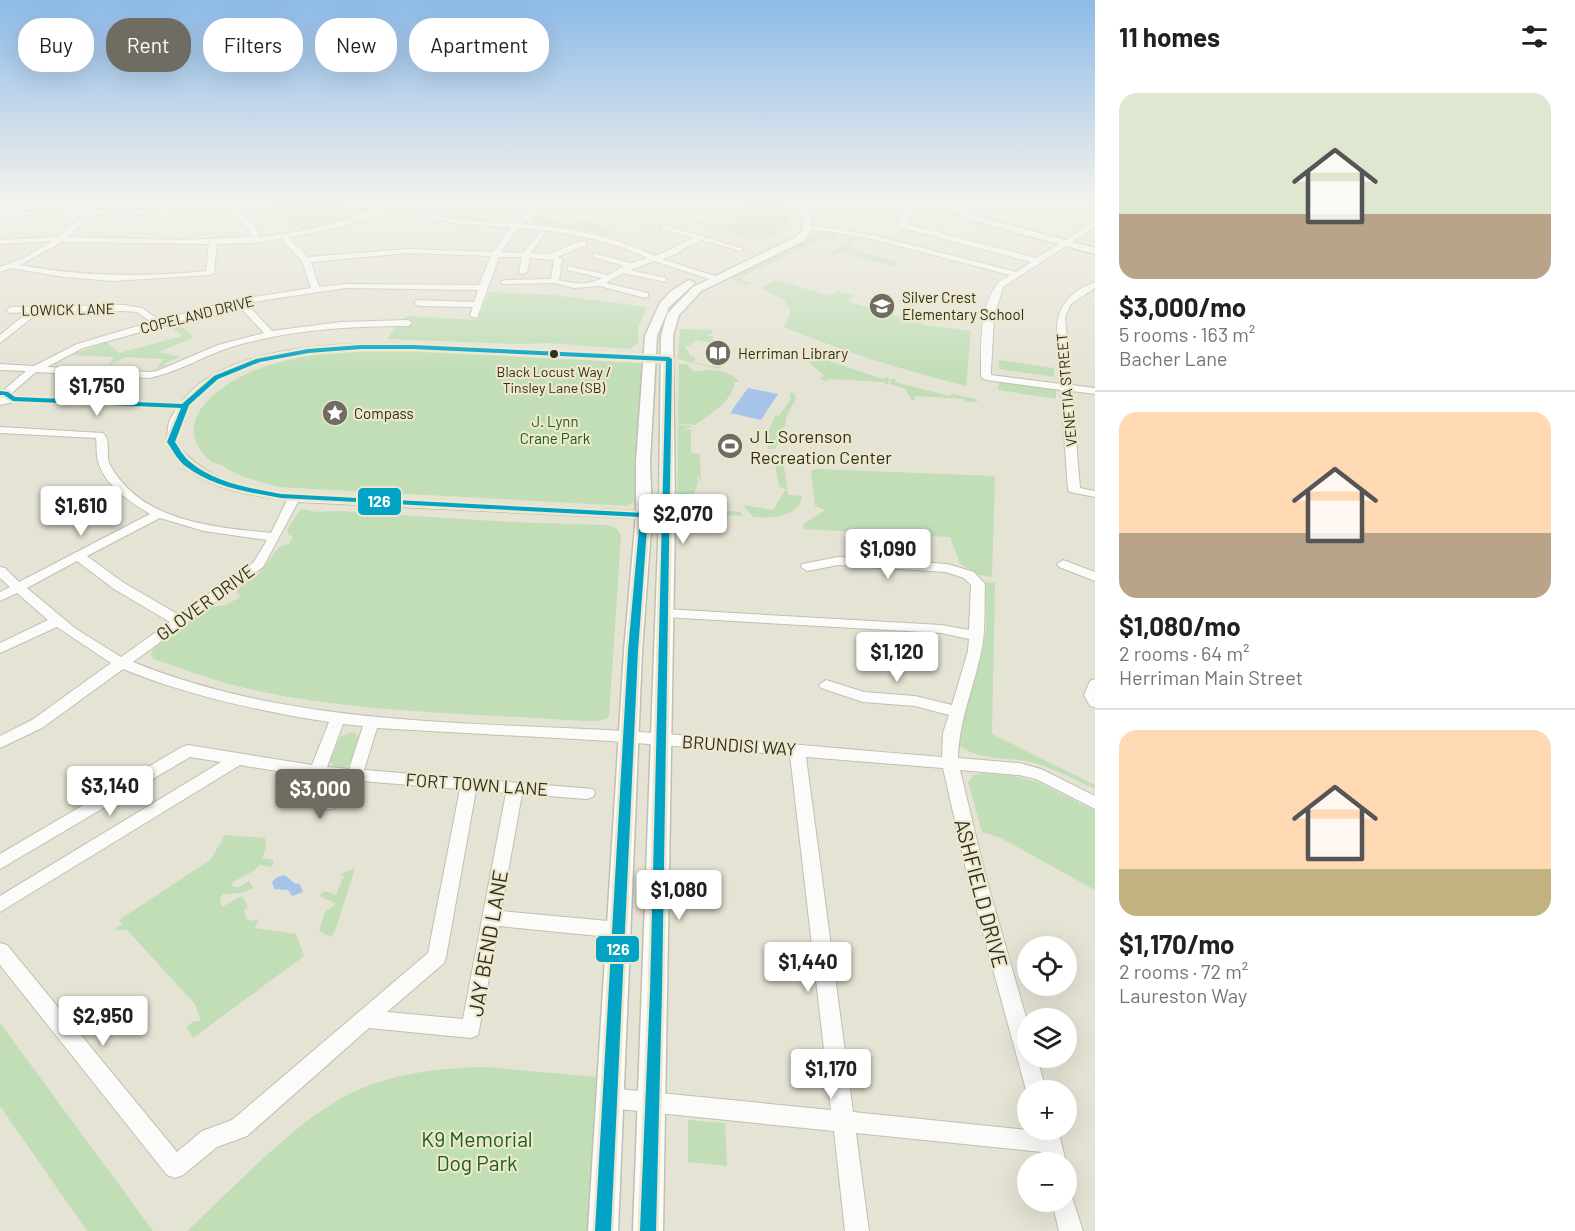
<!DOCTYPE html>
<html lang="en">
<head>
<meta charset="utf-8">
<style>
	body { margin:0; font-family:Barlow,sans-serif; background:#f2f2f2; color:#202124; height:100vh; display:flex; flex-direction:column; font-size:22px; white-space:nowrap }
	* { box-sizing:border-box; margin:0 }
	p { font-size:20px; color:#757577 }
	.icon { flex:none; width:33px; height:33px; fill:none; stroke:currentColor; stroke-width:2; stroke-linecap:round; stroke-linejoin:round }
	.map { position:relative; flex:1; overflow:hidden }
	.panel { display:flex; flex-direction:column; background:#fff; width:480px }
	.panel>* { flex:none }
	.guide { position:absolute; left:18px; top:18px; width:570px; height:54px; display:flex; gap:12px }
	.buttons { position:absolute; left:1017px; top:936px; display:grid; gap:12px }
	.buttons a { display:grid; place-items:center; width:60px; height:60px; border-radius:50%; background:#fff; box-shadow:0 6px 24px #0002; font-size:30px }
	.price { position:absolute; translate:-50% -51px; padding:0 14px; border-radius:6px; background:#fff; color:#222; font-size:20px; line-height:39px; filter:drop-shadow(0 2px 3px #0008) }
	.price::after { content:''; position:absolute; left:50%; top:36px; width:18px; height:14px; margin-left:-9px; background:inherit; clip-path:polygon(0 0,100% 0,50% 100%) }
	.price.selected { background:#6f6d61; color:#fff }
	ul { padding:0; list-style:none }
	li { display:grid; align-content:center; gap:12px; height:318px; padding:0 24px }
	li+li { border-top:2px solid #e0e0e0 }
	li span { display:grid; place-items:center; height:186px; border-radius:18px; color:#555 }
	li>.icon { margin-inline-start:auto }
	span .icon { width:108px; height:108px; fill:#fffc; stroke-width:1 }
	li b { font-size:26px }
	h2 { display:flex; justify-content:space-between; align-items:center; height:72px; padding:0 24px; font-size:26px }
	.pill { padding:0 21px; border-radius:24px; background:#fff; box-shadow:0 6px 24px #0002; font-size:21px; line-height:54px }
	.pill.selected { background:#6f6d61; color:#fff }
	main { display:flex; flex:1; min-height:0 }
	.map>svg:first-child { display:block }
</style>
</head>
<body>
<main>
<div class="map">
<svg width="1095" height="1231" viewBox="0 0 1095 1231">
	<rect width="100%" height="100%" fill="#e5e3d4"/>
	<g fill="#c1deb7">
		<path d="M 626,201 L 721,226 L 740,219 L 730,218 L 730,211 L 739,209 L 744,201 L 785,201 L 790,221 L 780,232 L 762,242 L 678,218 L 625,239 L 619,237 L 628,237 L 674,217 L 670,216 L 673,214 Z"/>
		<path d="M 273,202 L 326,202 L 371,207 L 374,210 L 307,232 L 282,215 Z"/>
		<path d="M 536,214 L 563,224 L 572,224 L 569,226 L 586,220 L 605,227 L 609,226 L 617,229 L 607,232 L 612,235 L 610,235 L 531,223 Z"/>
		<path d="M 815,232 L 839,235 L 836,241 L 820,240 L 741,277 L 742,281 L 750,283 L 747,285 L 727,277 L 804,241 Z"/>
		<path d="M 851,237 L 861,239 L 851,245 L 860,252 L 897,262 L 897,264 L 891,266 L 840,252 L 834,256 L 828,254 L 847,244 Z"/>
		<path d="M 776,280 L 829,296 L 837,291 L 855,296 L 847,301 L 925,325 L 971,331 L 966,386 C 904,370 844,352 784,327 L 791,311 L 784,300 L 760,288 Z"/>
		<path d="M 491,292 L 554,295 L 647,307 L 638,327 L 638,343 L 630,349 L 549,343 L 518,344 L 387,339 L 395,327 L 403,326 L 410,322 L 400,320 L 406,316 L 478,320 L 488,293 Z"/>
		<path d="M 184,321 L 186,322 L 180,325 L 190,333 L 192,338 L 159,352 L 181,357 L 164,363 L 166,365 L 148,372 L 157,368 L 163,360 L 162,359 L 125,357 L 109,365 L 114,357 L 72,355 L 107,342 L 119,353 L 182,336 L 170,326 L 154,329 Z"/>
		<path d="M 680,329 L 712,330 L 712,334 L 705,336 L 713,336 L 713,340 L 721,340 L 716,344 L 696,340 L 689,346 L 685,345 L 690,356 L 696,358 L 693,362 L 712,366 L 716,363 L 723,365 L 718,369 L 678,359 Z"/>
		<path d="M 360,348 L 641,363 L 644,370 L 635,501 L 628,506 L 278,487 C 263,482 245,479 231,471 C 227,469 223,465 219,464 C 212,461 217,466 211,461 C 164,421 224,381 261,368 C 293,356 326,353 360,348 Z"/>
		<path d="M 823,359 L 883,379 L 888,377 L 889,384 L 886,385 L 884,382 L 827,379 L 827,382 L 819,378 L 825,376 L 807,361 Z"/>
		<path d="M 999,360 L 1054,368 L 1054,377 L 999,369 Z"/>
		<path d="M 679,364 L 687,364 L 694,372 C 709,369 728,369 739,382 L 735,382 C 732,402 710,414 695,425 L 678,424 Z"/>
		<path d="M 892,379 L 896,379 L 894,382 L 949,396 L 953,394 L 975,399 L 978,402 L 966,402 L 963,399 L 915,396 L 915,400 L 912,400 L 905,389 L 891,384 L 890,381 Z"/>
		<path d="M 999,381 L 1056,389 L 1056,399 L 998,390 Z"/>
		<path d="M 789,393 L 794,393 L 796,399 L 787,415 L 785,426 L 776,432 L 778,444 L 775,449 L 768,449 L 767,433 L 776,415 L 779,416 L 791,399 Z"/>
		<path d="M 678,425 L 692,426 L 683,430 L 691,429 L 691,453 L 700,454 L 701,483 L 698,474 L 698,482 L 694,494 L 703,494 L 703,500 L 719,501 L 720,510 L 740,512 L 743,516 L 682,513 L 677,511 Z"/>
		<path d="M 775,465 L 784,465 L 788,495 L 802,496 C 801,517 769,519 753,517 L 743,505 L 773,510 L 786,489 L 779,487 Z"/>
		<path d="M 816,469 L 995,476 L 992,577 L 978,575 L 960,564 L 950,537 L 803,529 L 804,524 L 825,510 L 815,506 L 811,471 Z"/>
		<path d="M 301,509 L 317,512 L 340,511 L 509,522 L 608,525 L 617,529 L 621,536 L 609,717 L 600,721 L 582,721 C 469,713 352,713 241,687 C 212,680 183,669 154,659 L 151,655 L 154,648 L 211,607 L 225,605 L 241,597 L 236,592 L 238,589 L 261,571 L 279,547 L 289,544 L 293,537 L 288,534 L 287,529 Z"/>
		<path d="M 986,582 L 995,583 L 992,734 L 1095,785 L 1095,789 C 1075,779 1056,770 1035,763 C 1012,757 977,761 959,745 L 965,714 L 986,633 Z"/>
		<path d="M 352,732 L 358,735 L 359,741 L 352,763 L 344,767 L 334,766 L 330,762 L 340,737 Z"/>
		<path d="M 983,773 L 1014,776 L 1037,782 L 1095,811 L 1095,890 L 1001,838 L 982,832 L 968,782 L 974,775 Z"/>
		<path d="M 225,835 L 265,838 L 266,848 L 262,858 L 274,860 L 272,867 L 259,865 L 255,870 L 233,882 L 231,885 C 239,890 242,885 249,881 L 253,888 L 242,893 L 223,894 L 220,898 L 222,907 L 242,896 L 248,907 L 244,910 L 246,919 L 251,921 L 259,919 L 255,928 L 296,934 L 304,956 L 193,1038 L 186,1027 L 194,1021 L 201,1021 L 195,1004 L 127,930 L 114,930 L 122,924 L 119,920 L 211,859 Z"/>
		<path d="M 355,868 L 335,931 L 331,937 L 319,931 L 325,912 L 336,904 L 320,896 L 324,891 L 336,895 L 344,876 L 339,875 Z"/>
		<path d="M 0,1023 L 153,1231 L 87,1231 L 0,1106 Z"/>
		<path d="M 486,1067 L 596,1077 L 588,1231 L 187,1231 C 234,1188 303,1112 360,1089 C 401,1072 443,1068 486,1067 Z"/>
		<path d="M 688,1120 L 725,1123 L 727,1166 L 688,1162 Z"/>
	</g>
	<g fill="#a6c4ea">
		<path d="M 748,388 L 778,394 L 761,420 L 730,413 Z"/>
		<path d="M 285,875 L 294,883 L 300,884 L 303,892 L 292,896 L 288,890 L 274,889 L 272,882 L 277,877 Z"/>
	</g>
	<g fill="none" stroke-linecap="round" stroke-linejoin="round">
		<g stroke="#c1bfb3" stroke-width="2">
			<g id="minor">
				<path d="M 226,201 L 233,202 L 270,201 L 267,203 L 236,206 L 240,214 L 253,222 L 259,237 C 300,234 339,223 377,208 L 315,203 L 312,201 L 362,201 L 384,205 L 395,201 L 403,201 C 377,219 323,232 288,237 L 308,257 L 408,249 L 493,252 L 511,227 L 458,224 L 402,212 L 406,210 L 458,220 L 515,223 C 526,212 540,200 556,201 L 538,211 L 522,224 C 569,227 613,236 655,256 C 669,251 680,243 694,238 L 661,229 L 661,225 L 664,225 L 744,249 L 740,251 L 702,240 L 687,246 L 677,254 L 662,259 L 718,277 L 718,281 L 715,281 L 654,261 L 630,270 L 666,278 L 666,282 L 623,273 L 606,283 L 648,293 L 648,297 L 645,298 L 600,286 L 574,288 L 555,283 L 502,284 L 501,282 L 505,280 L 551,279 L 554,260 L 530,258 L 527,272 L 523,274 L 519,272 L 522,257 L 499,257 L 477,318 L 470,316 L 473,307 L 418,306 L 414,303 L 418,300 L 474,302 L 478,290 L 346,288 L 246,303 L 272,331 L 341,322 L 408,320 L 412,323 L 408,326 C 347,326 289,330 231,347 C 203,356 177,373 149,378 L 36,372 L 7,397 L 181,403 C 235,327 418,344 501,348 C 557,351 613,354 669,356 L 674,359 L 669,362 C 613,359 556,356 500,354 C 420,350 227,331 182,415 C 178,423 177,433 176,442 C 205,484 259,491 307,496 L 667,512 L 673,516 L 667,520 L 298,502 L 263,567 L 133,662 C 283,723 447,722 607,730 C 719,737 830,748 942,757 L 943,733 L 949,715 L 915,706 L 863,702 L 821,688 L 819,685 L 826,680 L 864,692 L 915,696 L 952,705 L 968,651 L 969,639 L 941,633 L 664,617 L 657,613 L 664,609 L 941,625 L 969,630 L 971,585 L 964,578 L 946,572 L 838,565 L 807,571 L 801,567 L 802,564 L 838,557 L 947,564 L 974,572 L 985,584 C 984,607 986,632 981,653 C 973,690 959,721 958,758 L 1019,763 L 1041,769 L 1095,796 L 1095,809 L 1036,779 L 1019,775 L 960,770 L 986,878 L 1028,1024 L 1028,1058 L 1037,1058 L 1046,1090 L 1028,1090 L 1028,1095 L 1026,1090 L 968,878 L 943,768 L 806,757 L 853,1112 L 1028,1130 L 1058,1130 L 1066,1162 L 1044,1162 L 1042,1152 L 856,1133 L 869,1231 L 845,1231 L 834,1131 L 609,1108 L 602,1105 L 598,1098 L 602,1091 L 609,1088 L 831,1110 L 790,755 L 610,741 L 377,728 L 364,770 L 593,789 L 595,793 L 593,797 L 587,799 L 522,794 L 501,911 L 619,922 L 626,925 L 628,930 L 626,935 L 619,938 L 499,926 L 478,1035 L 471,1038 L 369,1028 L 247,1136 L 217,1147 L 183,1175 L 175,1178 L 167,1175 L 0,965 L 0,943 L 7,945 L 177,1152 L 202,1131 L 232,1120 L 428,953 L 460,789 L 361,781 C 351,811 317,822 302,790 L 307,776 L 240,765 L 0,912 L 0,896 L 221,762 L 190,757 L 0,869 L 0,854 L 182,747 L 188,745 L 312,765 L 329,722 C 259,711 189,696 123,669 L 42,728 L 0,748 L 0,736 L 32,720 L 111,663 L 57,627 L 0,653 L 0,643 L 48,620 L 17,593 L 0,601 L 0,592 L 10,587 L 0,578 L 0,567 L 5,568 L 19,582 L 150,514 C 130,502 104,485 98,461 C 96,454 97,445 96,438 L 0,433 L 0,427 L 103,433 C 111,441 106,452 109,463 C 112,469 117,477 122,482 C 156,523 221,528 271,533 L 287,500 C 252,496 209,489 182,465 C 175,459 171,450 166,442 L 169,422 L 176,409 L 13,402 L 0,405 L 0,393 L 26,371 L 0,370 L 0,364 L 34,366 L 77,344 L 151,322 L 137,312 L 124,311 L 39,312 L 0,343 L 0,335 L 28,312 L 10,313 L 6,310 L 10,307 L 124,305 L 142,308 L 159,320 L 235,300 L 311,288 L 302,261 L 281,238 L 257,243 L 217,244 L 214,273 L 210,275 L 112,281 L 64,277 L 12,268 L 0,272 L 0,267 L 24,258 L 52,241 L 0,244 L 0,240 L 58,237 L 84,214 L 57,213 L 0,217 L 0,213 L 67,208 L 127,211 L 227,203 ZM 229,207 C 236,219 246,224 252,237 L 182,240 L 67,237 L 92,214 L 136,215 ZM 518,228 C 564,231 606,239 648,258 L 631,263 L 593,253 L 593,257 L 624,266 L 608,275 L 568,266 L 568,270 L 602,278 C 588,286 575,284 559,280 L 562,259 L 558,257 L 586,245 L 586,241 L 580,241 L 550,254 L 531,253 L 545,233 L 541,231 L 523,253 L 501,252 ZM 62,242 L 209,244 L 206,271 C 143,277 82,277 20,265 ZM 408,253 L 491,256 L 479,285 L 346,284 L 319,287 L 311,262 ZM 238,305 L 264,333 L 218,345 L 157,371 L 149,372 L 47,367 L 83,348 ZM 160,518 L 204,531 L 267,540 L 254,562 L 179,615 L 124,583 L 87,556 ZM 77,561 L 114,589 L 170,622 L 121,657 L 76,629 L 27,588 ZM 343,724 L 363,726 L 349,769 L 327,767 ZM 323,778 L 345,780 C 342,789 335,797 324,797 L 318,790 ZM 476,790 L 506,793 L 463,1019 L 387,1012 L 444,963 L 446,957 Z"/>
				<path d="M 679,201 L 689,201 L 713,207 L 735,204 L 736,201 L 742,201 L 740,207 L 713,211 Z"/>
				<path d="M 924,201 L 933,201 L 914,210 L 906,224 L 1036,258 L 1095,222 L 1095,227 L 1003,287 L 994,317 L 991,370 L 991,375 L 1061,384 C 1058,338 1043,302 1095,282 L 1095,288 L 1071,304 L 1065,317 L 1071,385 L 1095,388 L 1095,394 L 1072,391 L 1080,488 L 1095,491 L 1095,497 L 1070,492 L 1068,490 L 1061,390 L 986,380 L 981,377 C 981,350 979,311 995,287 C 998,282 1005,278 1010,275 L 872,239 L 803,227 L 807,225 L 872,235 L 1016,272 L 1031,262 L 899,227 C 899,212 911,205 924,201 Z"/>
				<path d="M 1063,560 L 1095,572 L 1095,581 L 1059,567 L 1057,564 Z"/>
				<path d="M 1095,679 L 1095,707 L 1090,706 L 1084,695 L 1090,681 Z"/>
				<path d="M 1066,1192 L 1071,1194 L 1083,1231 L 1059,1231 L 1052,1202 L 1066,1202 Z"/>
			</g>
		</g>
		<g stroke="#c1bfb3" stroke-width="3">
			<g id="major">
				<path d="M 796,201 L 805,201 C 813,216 817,228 804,241 L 701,291 L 679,315 L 673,336 L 675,516 L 663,1231 L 633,1231 L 659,516 L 661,336 L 667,314 L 693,287 L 796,237 L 802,231 L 803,216 Z"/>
				<path d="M 924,201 L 936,201 L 991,220 L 1095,248 L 1095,254 L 985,224 Z"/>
				<path d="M 689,280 L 695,283 L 669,307 L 657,336 L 650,461 L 652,515 L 642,651 L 618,1231 L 588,1231 L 624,651 L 636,515 L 636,461 L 645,336 L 660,303 L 671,291 Z"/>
			</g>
		</g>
		<use href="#minor" fill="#fbfbf9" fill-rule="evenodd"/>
		<use href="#major" fill="#fbfbf9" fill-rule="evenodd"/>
		<g stroke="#ede8cc" stroke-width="5">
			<path id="bus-1" d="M 361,345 L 413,345 L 669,357 L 672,359 L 662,991 L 656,1231 L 640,1231 L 650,991 L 666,361 L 413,349 L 361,349 L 308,353 L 260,362 L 218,379 L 189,405 L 175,442 C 179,448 183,456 189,461 C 214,483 250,488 281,494 L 644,513 L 648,515 L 638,651 L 611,1231 L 595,1231 L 628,651 L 640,517 L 281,498 C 247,492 212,487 184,465 C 177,459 172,449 167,442 L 181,408 L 13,401 L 4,395 L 0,395 L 0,391 L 8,392 L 15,397 L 182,404 L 214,376 L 256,359 L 308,349 Z"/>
		</g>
		<use href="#bus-1" fill="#02a3c5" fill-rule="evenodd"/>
	</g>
	<linearGradient id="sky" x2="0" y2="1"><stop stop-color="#8dbae9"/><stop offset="0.54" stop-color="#f3f2ec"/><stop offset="1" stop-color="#f3f2ec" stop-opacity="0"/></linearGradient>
	<rect width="1095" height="373" fill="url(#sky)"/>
	<defs>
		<g id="school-disc" transform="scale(1.35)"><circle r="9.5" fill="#6f6d61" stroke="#ede8cc"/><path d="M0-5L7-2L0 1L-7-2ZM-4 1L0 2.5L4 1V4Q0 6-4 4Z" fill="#fff"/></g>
		<g id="library-disc" transform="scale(1.35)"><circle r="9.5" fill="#6f6d61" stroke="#ede8cc"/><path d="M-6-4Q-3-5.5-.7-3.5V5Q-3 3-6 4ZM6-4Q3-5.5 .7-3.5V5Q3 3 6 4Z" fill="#fff"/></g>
		<g id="sight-disc" transform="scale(1.35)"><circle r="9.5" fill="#6f6d61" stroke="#ede8cc"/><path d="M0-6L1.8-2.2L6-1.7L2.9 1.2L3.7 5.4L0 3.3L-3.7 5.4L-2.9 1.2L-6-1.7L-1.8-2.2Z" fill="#fff"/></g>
		<g id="stadium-disc" transform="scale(1.35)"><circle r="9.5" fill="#6f6d61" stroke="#ede8cc"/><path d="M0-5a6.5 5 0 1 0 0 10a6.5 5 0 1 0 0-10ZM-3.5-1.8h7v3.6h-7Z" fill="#fff"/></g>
	</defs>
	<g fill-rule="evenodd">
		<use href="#school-disc" x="882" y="306"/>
		<use href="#library-disc" x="718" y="353"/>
		<use href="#sight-disc" x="335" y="413"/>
		<use href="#stadium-disc" x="730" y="446"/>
	</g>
	<circle fill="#302e23" stroke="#ede8cc" stroke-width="2" cx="554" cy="354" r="5"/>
	<g text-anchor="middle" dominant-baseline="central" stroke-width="4.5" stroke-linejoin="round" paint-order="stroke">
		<g font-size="14" fill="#302e23" stroke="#ede8cc">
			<text x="554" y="371">Black Locust Way /<tspan x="554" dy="16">Tinsley Lane (SB)</tspan></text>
		</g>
		<g font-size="15" fill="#302e23" stroke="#ede8cc" text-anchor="start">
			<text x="902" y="297">Silver Crest<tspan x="902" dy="17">Elementary School</tspan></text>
			<text x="738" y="353">Herriman Library</text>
			<text x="354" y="413">Compass</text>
		</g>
		<g font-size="15" fill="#302e23" stroke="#ede8cc">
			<text transform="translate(68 309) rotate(-1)">LOWICK LANE</text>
			<text transform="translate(197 314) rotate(-14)">COPELAND DRIVE</text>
			<text transform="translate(1066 390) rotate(-95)">VENETIA STREET</text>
		</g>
		<g font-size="15" fill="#1b601a" stroke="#ede8cc">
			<text x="555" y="421">J. Lynn<tspan x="555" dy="17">Crane Park</tspan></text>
		</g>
		<g font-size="18" fill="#302e23" stroke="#ede8cc" text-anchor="start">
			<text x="750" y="436">J L Sorenson<tspan x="750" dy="21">Recreation Center</tspan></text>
		</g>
		<g font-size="18" fill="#302e23" stroke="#ede8cc">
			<text transform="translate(205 602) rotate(-36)">GLOVER DRIVE</text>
			<text transform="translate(739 745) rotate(4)">BRUNDISI WAY</text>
			<text transform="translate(477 784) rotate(4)">FORT TOWN LANE</text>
		</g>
		<g font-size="21" fill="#302e23" stroke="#ede8cc">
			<text transform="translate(982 893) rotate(75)">ASHFIELD DRIVE</text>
			<text transform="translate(487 943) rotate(-80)">JAY BEND LANE</text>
		</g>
		<g font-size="21" fill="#1b601a" stroke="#ede8cc">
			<text x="477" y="1138">K9 Memorial<tspan x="477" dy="24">Dog Park</tspan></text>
		</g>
	</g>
	<g stroke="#ede8cc" stroke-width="2">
		<rect x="357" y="487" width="45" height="29" rx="6" fill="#02a3c5"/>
		<rect x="595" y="935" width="45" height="28" rx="6" fill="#02a3c5"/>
	</g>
	<g font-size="16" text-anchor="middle" font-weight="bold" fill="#fff">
		<text x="379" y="507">126</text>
		<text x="618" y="955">126</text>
	</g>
</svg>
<div class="buttons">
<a><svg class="icon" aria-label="locate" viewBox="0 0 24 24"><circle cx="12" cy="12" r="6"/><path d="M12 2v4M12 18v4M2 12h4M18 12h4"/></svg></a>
<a><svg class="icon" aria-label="layers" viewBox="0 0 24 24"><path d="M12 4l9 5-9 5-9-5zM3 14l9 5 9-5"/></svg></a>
<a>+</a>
<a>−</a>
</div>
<b class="price" style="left:97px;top:417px">$1,750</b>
<b class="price" style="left:81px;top:537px">$1,610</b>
<b class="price" style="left:683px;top:545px">$2,070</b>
<b class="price" style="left:888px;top:580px">$1,090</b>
<b class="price" style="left:897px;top:683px">$1,120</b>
<b class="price" style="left:110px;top:817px">$3,140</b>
<b class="price selected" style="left:320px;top:820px">$3,000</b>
<b class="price" style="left:679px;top:921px">$1,080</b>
<b class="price" style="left:808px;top:993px">$1,440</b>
<b class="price" style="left:103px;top:1047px">$2,950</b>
<b class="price" style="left:831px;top:1100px">$1,170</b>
<div class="guide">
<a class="pill">Buy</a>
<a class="pill selected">Rent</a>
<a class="pill">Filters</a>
<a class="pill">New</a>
<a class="pill">Apartment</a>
</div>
</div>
<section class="panel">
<h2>11 homes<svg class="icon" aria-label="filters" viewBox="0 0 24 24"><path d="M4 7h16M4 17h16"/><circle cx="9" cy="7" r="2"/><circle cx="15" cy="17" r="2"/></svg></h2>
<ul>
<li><span style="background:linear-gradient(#dfe7d0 65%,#b9a48a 0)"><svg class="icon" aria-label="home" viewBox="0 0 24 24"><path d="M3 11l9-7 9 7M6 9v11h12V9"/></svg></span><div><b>$3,000/mo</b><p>5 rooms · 163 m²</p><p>Bacher Lane</p></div></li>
<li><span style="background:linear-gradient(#ffd9b3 65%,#b9a48a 0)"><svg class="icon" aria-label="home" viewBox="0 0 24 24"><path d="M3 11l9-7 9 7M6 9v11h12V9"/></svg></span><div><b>$1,080/mo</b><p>2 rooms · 64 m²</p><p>Herriman Main Street</p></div></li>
<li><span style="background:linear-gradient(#ffd9b3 75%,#c2b280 0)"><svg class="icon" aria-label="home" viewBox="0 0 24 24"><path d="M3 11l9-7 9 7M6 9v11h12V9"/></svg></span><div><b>$1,170/mo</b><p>2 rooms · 72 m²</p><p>Laureston Way</p></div></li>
</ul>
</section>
</main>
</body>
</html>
